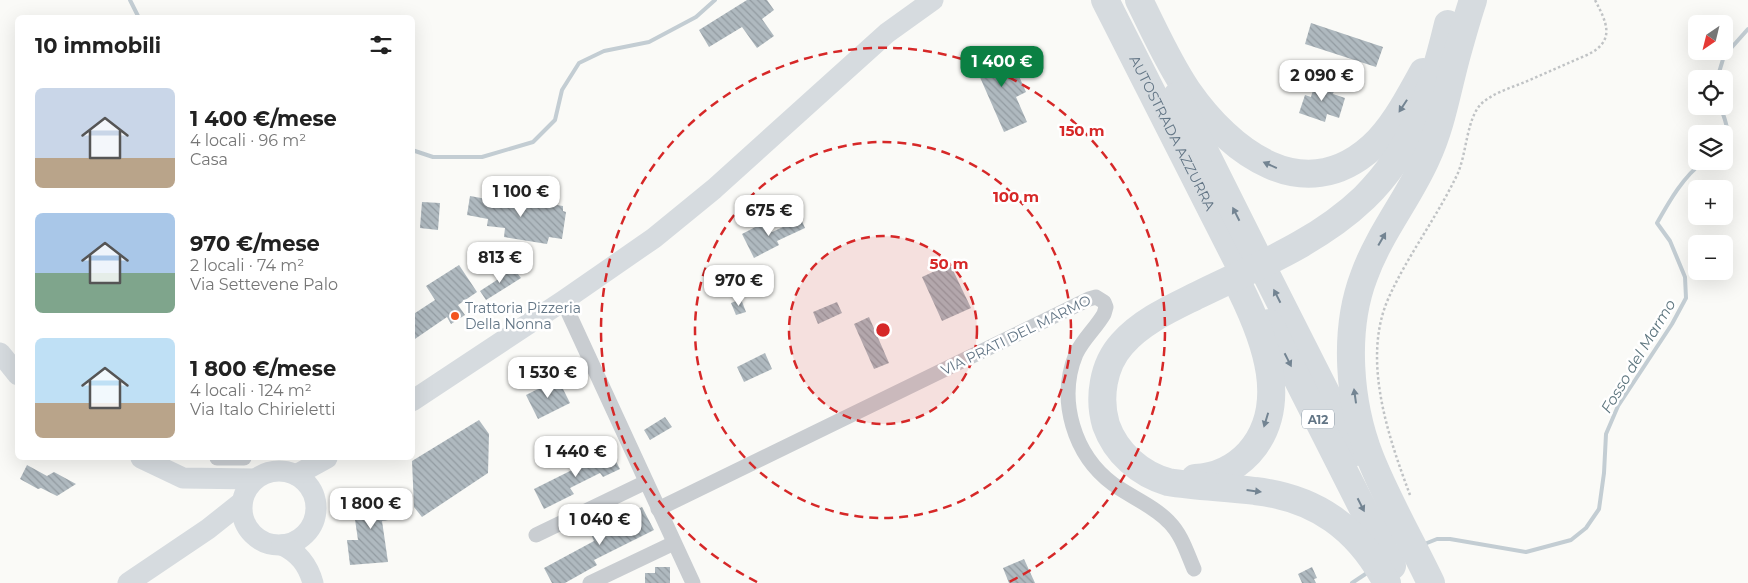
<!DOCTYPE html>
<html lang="it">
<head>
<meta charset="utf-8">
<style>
	body { margin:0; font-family:Montserrat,sans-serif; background:#f2f2f2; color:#222; height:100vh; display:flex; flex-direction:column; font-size:19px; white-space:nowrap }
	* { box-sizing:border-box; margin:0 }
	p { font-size:16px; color:#767676 }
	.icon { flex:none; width:28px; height:28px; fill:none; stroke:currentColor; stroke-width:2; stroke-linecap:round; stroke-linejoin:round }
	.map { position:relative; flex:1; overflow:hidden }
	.panel { position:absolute; left:15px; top:15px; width:400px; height:445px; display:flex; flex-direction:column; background:#fff; border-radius:8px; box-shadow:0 5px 20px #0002 }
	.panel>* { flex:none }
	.needle { width:32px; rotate:215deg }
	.tools { position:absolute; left:1688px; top:15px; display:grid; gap:10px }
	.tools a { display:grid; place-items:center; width:45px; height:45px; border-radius:8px; background:#fff; box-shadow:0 5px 20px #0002; font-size:25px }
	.price { position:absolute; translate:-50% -42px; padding:0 11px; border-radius:10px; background:#fff; color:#222; font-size:16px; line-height:32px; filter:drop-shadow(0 1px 2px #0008) }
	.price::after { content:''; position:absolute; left:50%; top:30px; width:15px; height:11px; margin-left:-8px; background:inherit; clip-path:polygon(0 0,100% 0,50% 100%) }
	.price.current { background:#0b8043; color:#fff }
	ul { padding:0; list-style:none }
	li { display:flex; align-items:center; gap:15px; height:125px; padding:0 20px }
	li span { display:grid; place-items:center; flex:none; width:140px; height:100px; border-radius:8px; color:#555 }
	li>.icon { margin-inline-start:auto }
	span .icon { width:60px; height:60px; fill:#fffc; stroke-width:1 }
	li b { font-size:21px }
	h2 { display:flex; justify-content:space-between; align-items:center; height:60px; padding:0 20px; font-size:21px }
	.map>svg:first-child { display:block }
</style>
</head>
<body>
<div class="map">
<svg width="1748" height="583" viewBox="0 0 1748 583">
	<defs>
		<pattern id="building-back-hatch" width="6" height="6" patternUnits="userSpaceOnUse" patternTransform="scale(1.25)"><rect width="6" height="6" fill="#afb9bf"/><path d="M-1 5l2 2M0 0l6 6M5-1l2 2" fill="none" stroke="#929ba1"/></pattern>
	</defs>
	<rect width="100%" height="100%" fill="#fafaf7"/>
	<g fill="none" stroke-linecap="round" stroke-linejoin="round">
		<g stroke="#c3cdd3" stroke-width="4">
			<path d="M 130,0 L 139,18"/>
			<path d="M 1717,79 L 1724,56 L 1748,29"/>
			<path d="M 1720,106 C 1726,122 1730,130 1724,147"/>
			<path d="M 412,150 L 433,157 L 482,157 L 533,142 L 555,120 L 562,90 L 579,63 L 604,51 L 649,42 L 696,17 L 715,0"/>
			<path d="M 1422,545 L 1437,539 L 1450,539 L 1526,552 L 1571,540 L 1586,528 L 1599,509 L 1604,473 L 1606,434 L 1618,406 L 1672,324 L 1686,298 L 1685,277 L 1670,241 L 1657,223 C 1670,200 1683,177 1704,161"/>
			<path d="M 1352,583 L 1367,573"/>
		</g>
	</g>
	<g fill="url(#building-back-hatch)">
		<path d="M 747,0 L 767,0 L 774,10 L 762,19 L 774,36 L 757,48 L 742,27 L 709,47 L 699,30 Z"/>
		<path d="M 1311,23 L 1383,47 L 1376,67 L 1305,44 Z"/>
		<path d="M 995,49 L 1001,63 L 1011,58 L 1026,92 L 1016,97 L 1027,122 L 1004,132 L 972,59 Z"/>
		<path d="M 1316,79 L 1336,85 L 1333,94 L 1345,98 L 1339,118 L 1327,114 L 1325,122 L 1299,113 L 1305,95 L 1311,97 Z"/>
		<path d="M 470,196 L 492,200 L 492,197 L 551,207 L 551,204 L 563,206 L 563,211 L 566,212 L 562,239 L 549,237 L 547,244 L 504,237 L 505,228 L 487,226 L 488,219 L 467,215 Z"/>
		<path d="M 422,202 L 440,203 L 438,230 L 420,228 Z"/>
		<path d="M 801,219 L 805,228 L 777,241 L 779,245 L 754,258 L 742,234 L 767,221 L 772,232 Z"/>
		<path d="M 950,264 L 971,308 L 942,321 L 922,277 Z"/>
		<path d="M 459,265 L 477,292 L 458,305 L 465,315 L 451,324 L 447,317 L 412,341 L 412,315 L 435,300 L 426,286 Z"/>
		<path d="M 514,269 L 521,278 L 486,300 L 480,291 Z"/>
		<path d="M 741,299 L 746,312 L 736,315 L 731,303 Z"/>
		<path d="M 837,302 L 842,313 L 818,324 L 813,312 Z"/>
		<path d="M 869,317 L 889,363 L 874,369 L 854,324 Z"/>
		<path d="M 765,353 L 772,369 L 744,382 L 737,367 Z"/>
		<path d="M 558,379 L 570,403 L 538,419 L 526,395 Z"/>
		<path d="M 665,417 L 672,427 L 650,440 L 644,430 Z"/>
		<path d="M 479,420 L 489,434 L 488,473 L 422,517 L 414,507 L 412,461 Z"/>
		<path d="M 610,450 L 620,469 L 603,477 L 600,473 L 570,488 L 574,494 L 544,509 L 534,489 L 572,470 L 570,466 L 596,452 L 598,456 Z"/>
		<path d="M 27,465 L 47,476 L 54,472 L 76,484 L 57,496 L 41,488 L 38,489 L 20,479 Z"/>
		<path d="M 392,494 L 395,519 L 382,521 L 388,562 L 350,565 L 347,540 L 358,540 L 352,499 Z"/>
		<path d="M 642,507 L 654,530 L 594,560 L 597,565 L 565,583 L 552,583 L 544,568 L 594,541 L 591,534 Z"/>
		<path d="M 1024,559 L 1035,583 L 1009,583 L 1003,568 Z"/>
		<path d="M 655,567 L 670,567 L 670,583 L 645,583 L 645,573 L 655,573 Z"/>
		<path d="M 1312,567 L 1317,578 L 1314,579 L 1316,583 L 1302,583 L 1298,574 Z"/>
	</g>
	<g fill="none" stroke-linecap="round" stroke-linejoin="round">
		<path stroke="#c0c3c5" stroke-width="2.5" stroke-dasharray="2.5 2.5" stroke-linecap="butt" d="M 1410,495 C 1388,436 1361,358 1389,297 C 1408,255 1437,217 1457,175 C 1467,154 1466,120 1481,104 C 1493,93 1510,88 1525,82 C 1546,73 1566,64 1587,55 C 1616,41 1607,23 1595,0"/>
		<g stroke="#c9cdd1" stroke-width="15">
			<path d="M 563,301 L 693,583"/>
			<path d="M 217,458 L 244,458"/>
			<path d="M 658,509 L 1089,299 L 1096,297 L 1104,302 L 1106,307 L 1104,314 C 1096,328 1083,339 1076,354 C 1057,400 1074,455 1113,484 C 1131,497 1154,506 1169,522 C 1182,535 1187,553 1194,569"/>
			<path d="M 536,535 L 646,482"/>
			<path d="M 590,583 L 674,543"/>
		</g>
		<g stroke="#d6dbdf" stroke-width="21">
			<path d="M 0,353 L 18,375"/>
			<path d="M 412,401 L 563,301 L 654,238 L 714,189 L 887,33 L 933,0"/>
			<path d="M 141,458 L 183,478 L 255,479"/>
			<circle cx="279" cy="508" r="37"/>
			<path d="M 296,475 L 327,458"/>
			<path d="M 282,545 C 299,553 308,565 313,583"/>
			<path d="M 128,583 L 208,529 L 242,502"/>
		</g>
		<g stroke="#d6dbdf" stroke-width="28">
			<path id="s1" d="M 1105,0 L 1240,266"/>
			<path d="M 1139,0 C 1154,30 1168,62 1187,90 C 1230,152 1303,209 1372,147 C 1394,127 1409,97 1423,72"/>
			<path d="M 1177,96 L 1258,258"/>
			<path d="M 1267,276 L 1356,452"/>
			<path d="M 1269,323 L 1392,566"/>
			<path d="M 1195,478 C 1216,477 1234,469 1249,453 C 1291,406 1265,339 1241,290"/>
			<path d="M 1387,583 C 1358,528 1316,498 1255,491 C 1226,487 1197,487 1168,482 C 1140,474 1116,453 1106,425 C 1098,398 1103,365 1122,344 C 1142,321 1172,308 1198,295 C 1255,267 1317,243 1364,198 C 1414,149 1432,91 1448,24"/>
			<path d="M 1431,583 C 1411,541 1387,500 1370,457 C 1349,403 1343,331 1364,276 C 1379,234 1408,199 1426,159 C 1442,125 1447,90 1457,54 C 1462,36 1467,18 1473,0"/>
		</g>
	</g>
	<defs><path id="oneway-solid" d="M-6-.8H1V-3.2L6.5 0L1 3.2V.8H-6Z" transform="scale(1.25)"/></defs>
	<g fill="#738492">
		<use href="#oneway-solid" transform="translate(1403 106) rotate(123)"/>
		<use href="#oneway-solid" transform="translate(1270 165) rotate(-156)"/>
		<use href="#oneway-solid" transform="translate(1236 214) rotate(-117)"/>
		<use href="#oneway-solid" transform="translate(1382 239) rotate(-60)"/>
		<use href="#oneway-solid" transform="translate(1277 296) rotate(-117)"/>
		<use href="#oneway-solid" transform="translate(1288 360) rotate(63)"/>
		<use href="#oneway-solid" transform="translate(1355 396) rotate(-98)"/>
		<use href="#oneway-solid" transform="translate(1266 420) rotate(107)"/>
		<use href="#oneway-solid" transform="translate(1254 491) rotate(7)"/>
		<use href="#oneway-solid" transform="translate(1361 505) rotate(63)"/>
	</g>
	<circle cx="883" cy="330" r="94" fill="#d62828" fill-opacity=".12"/>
	<g fill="none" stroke="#d62828" stroke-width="2.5" stroke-dasharray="9 6">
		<circle cx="883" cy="330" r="94"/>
		<circle cx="883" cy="330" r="188"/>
		<path d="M757 582A282 282 0 1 1 1009 582"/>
	</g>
	<circle fill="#f3541e" stroke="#fff" stroke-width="2" cx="455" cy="316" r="5"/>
	<g text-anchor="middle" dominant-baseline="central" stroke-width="5" stroke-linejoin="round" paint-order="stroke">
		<rect fill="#fff" stroke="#919eaa" stroke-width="1" x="1302" y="409.5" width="32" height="19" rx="4"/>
		<g font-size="12" font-weight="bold" fill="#627585">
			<text x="1318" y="419">A12</text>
		</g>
		<g font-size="14" fill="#627585" stroke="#fff">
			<text stroke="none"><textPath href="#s1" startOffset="149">AUTOSTRADA AZZURRA</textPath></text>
			<text transform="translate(1016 335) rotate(-26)">VIA PRATI DEL MARMO</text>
		</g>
		<g font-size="14" fill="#627585" stroke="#fff" text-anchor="start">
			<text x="465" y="308">Trattoria Pizzeria<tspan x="465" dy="16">Della Nonna</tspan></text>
		</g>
		<g font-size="15" font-style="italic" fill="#5d757e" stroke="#fff">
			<text transform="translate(1638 356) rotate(-59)">Fosso del Marmo</text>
		</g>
	</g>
	<circle cx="883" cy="330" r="8" fill="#d62828" stroke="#fff" stroke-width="2.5"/>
	<g font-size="15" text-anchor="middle" font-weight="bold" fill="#d62828" stroke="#fff" stroke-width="5" stroke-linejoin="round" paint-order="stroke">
		<text x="1082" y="136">150 m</text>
		<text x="1016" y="202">100 m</text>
		<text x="949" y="269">50 m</text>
	</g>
</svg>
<div class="tools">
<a><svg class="needle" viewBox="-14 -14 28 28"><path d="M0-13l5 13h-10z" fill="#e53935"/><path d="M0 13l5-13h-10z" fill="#767676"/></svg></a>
<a><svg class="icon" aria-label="locate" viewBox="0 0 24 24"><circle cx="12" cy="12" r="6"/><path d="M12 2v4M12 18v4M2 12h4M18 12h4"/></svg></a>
<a><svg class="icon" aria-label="layers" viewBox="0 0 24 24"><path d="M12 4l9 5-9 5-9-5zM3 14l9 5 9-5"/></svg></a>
<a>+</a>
<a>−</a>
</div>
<b class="price current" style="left:1002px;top:88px">1 400 €</b>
<b class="price" style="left:1322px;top:102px">2 090 €</b>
<b class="price" style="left:521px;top:218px">1 100 €</b>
<b class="price" style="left:769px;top:237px">675 €</b>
<b class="price" style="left:500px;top:284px">813 €</b>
<b class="price" style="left:739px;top:307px">970 €</b>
<b class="price" style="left:548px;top:399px">1 530 €</b>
<b class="price" style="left:576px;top:478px">1 440 €</b>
<b class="price" style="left:371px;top:530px">1 800 €</b>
<b class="price" style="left:600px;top:546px">1 040 €</b>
<section class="panel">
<h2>10 immobili<svg class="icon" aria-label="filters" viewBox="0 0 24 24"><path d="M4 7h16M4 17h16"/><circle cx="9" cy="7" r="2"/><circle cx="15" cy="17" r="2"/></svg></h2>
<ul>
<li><span style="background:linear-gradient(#c9d6e8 70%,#b9a48a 0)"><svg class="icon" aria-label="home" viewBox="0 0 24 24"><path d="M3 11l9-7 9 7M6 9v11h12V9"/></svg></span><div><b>1 400 €/mese</b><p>4 locali · 96 m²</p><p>Casa</p></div></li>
<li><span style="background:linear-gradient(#a9c7e8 60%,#7fa58c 0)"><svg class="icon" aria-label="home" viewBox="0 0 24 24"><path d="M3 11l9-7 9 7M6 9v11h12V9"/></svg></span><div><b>970 €/mese</b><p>2 locali · 74 m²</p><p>Via Settevene Palo</p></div></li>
<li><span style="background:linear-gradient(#bfe0f5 65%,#b9a48a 0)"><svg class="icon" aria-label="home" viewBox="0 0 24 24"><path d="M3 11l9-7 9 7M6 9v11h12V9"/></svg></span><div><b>1 800 €/mese</b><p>4 locali · 124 m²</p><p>Via Italo Chirieletti</p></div></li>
</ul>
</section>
</div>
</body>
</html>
